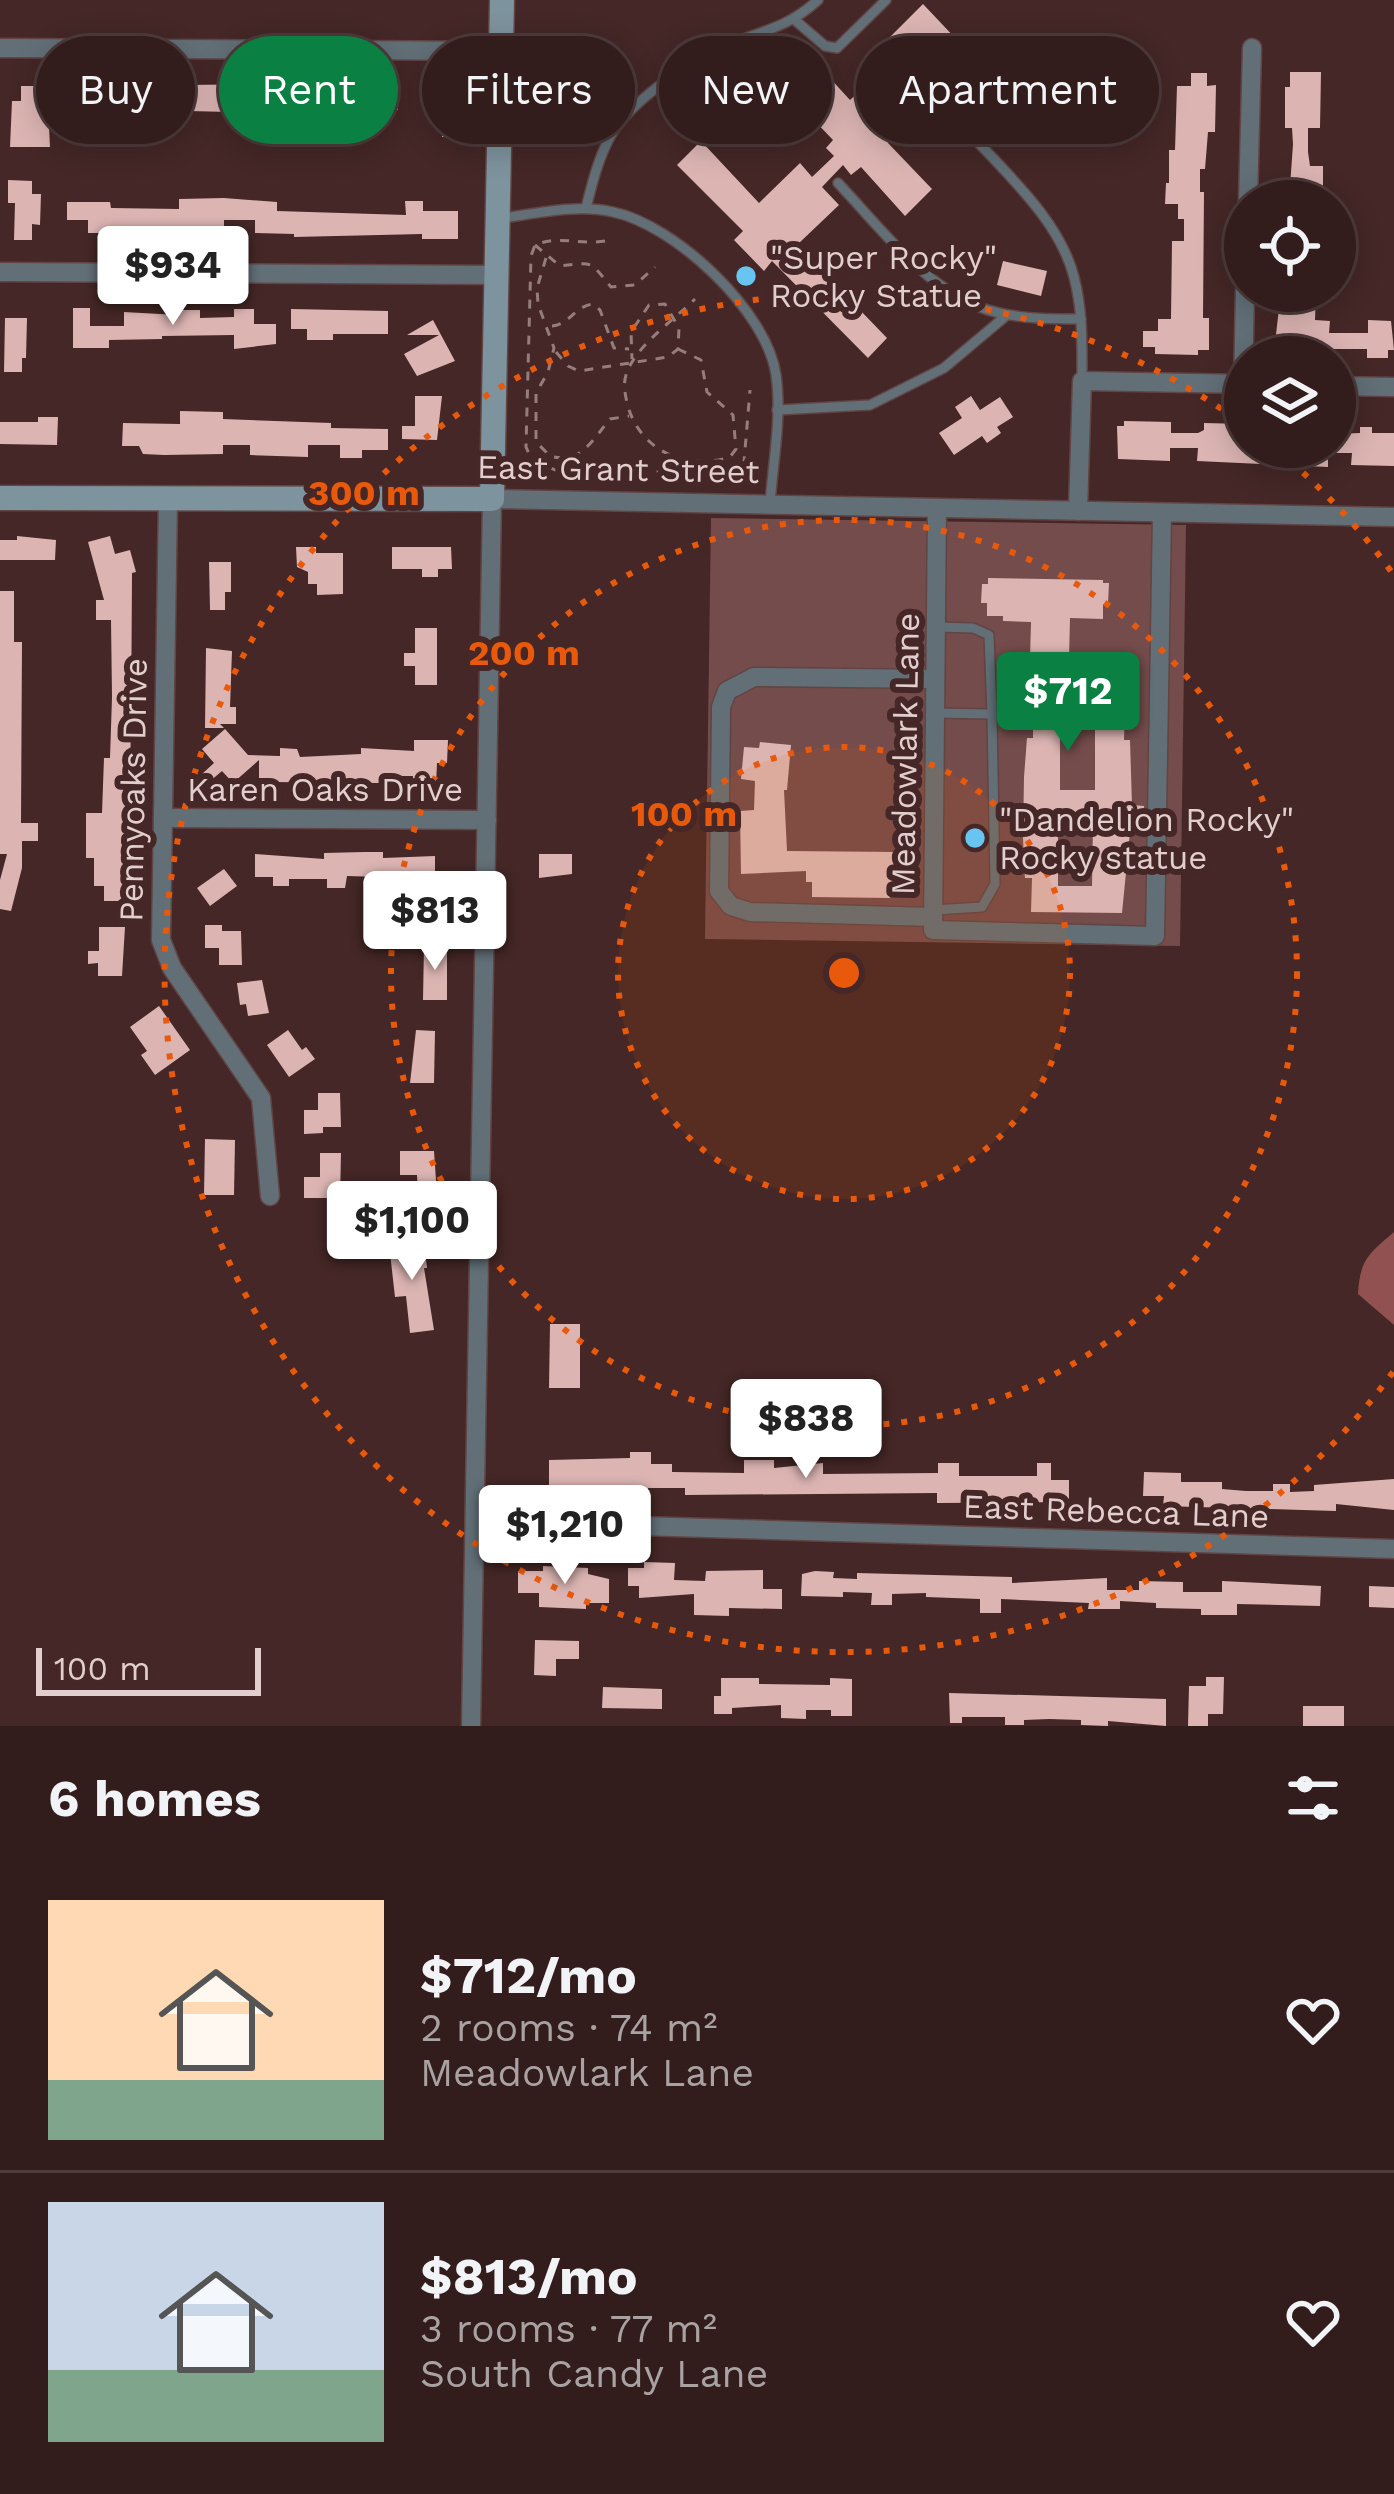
<!DOCTYPE html>
<html lang="en">
<head>
<meta charset="utf-8">
<style>
	body { margin:0; font-family:"Work Sans",sans-serif; background:#3b2625; color:#f1f3f6; height:100vh; display:flex; flex-direction:column; font-size:45px; white-space:nowrap }
	* { box-sizing:border-box; margin:0 }
	p { font-size:39px; color:#a9a2a3 }
	.icon { flex:none; width:66px; height:66px; fill:none; stroke:currentColor; stroke-width:2; stroke-linecap:round; stroke-linejoin:round }
	.map { position:relative; height:1726px; overflow:hidden }
	.sheet { display:flex; flex-direction:column; background:#331d1c; flex:1 }
	.sheet>* { flex:none }
	.top-card { position:absolute; left:36px; top:36px; width:1323px; height:108px; display:flex; gap:24px }
	.fabs { position:absolute; left:1224px; top:180px; display:grid; gap:24px }
	.fabs a { display:grid; place-items:center; width:132px; height:132px; border-radius:50%; background:#331d1c; box-shadow:0 6px 30px #0003,0 0 0 3px #4e3b3b; font-size:60px }
	.scale { position:absolute; left:36px; bottom:30px; width:225px; box-sizing:border-box; padding-left:12px; border:6px solid #e2cecd; border-top:0; font-size:33px; line-height:42px; white-space:nowrap; color:#e2cecd; -webkit-text-stroke:9px #442726; paint-order:stroke }
	.price { position:absolute; translate:-50% -102px; padding:0 27px; border-radius:12px; background:#fff; color:#222; font-size:39px; line-height:78px; filter:drop-shadow(0 3px 6px #0008) }
	.price::after { content:''; position:absolute; left:50%; top:72px; width:36px; height:27px; margin-left:-18px; background:inherit; clip-path:polygon(0 0,100% 0,50% 100%) }
	.price.active { background:#0b8043; color:#fff }
	ul { padding:0; list-style:none }
	li { display:flex; align-items:center; gap:36px; height:300px; padding:0 48px }
	li+li { border-top:3px solid #4e3b3b }
	li span { display:grid; place-items:center; flex:none; width:336px; height:240px; border-radius:0px; color:#555 }
	li>.icon { margin-inline-start:auto }
	span .icon { width:144px; height:144px; fill:#fffc; stroke-width:1 }
	li b { font-size:51px }
	h2 { display:flex; justify-content:space-between; align-items:center; height:144px; padding:0 48px; font-size:51px }
	.chip { padding:0 42px; border-radius:54px; background:#331d1c; box-shadow:0 6px 30px #0003,0 0 0 3px #4e3b3b; font-size:42px; line-height:108px }
	.chip.active { background:#0b8043; color:#fff }
	.map>svg:first-child { display:block }
</style>
</head>
<body>
<div class="map">
<svg width="1394" height="1726" viewBox="0 0 1394 1726">
	<rect width="100%" height="100%" fill="#442726"/>
	<path fill="#744c4b" d="M 711,518 L 1186,525 L 1180,946 L 705,939 Z"/>
	<path fill="#905150" d="M 1394,1232 L 1394,1325 L 1358,1294 C 1360,1260 1368,1254 1394,1232 Z"/>
	<g fill="#dcb5b3" fill-rule="evenodd">
		<path d="M 923,4 L 992,77 L 951,118 L 930,96 L 888,143 L 932,189 L 905,216 L 861,167 L 851,175 L 843,165 L 822,187 L 839,205 L 797,245 L 887,338 L 868,358 L 772,261 L 764,271 L 734,240 L 743,231 L 677,165 L 701,141 L 759,203 L 800,163 L 812,177 L 834,156 L 826,148 L 833,140 L 788,93 L 817,64 L 850,100 L 894,58 L 882,45 Z"/>
		<path d="M 1290,72 L 1321,72 L 1320,128 L 1308,128 L 1308,152 L 1310,166 L 1323,166 L 1323,186 L 1309,186 L 1309,201 L 1289,201 L 1293,144 L 1292,128 L 1285,128 L 1285,87 L 1290,87 Z"/>
		<path d="M 1191,73 L 1207,73 L 1207,86 L 1216,85 L 1215,132 L 1208,132 L 1205,169 L 1200,169 L 1200,192 L 1204,192 L 1203,318 L 1209,318 L 1209,350 L 1198,350 L 1198,355 L 1155,354 L 1155,347 L 1143,347 L 1143,331 L 1158,331 L 1158,319 L 1171,319 L 1172,241 L 1184,241 L 1184,219 L 1178,219 L 1178,204 L 1165,204 L 1166,183 L 1169,183 L 1169,150 L 1175,150 L 1177,86 L 1191,86 Z"/>
		<path d="M 285,84 L 398,87 L 398,110 L 355,114 L 355,105 L 230,108 L 230,112 L 104,109 L 103,121 L 82,121 L 82,86 Z"/>
		<path d="M 21,86 L 47,86 L 50,147 L 10,147 L 12,101 L 21,101 Z"/>
		<path d="M 444,86 L 462,87 L 464,137 L 442,137 L 443,116 L 435,116 L 435,102 L 444,102 Z"/>
		<path d="M 8,180 L 32,181 L 32,194 L 41,194 L 40,225 L 32,224 L 32,240 L 14,240 L 15,203 L 8,203 Z"/>
		<path d="M 224,198 L 277,202 L 277,211 L 406,215 L 405,201 L 423,201 L 423,211 L 458,211 L 458,239 L 422,239 L 422,234 L 294,237 L 294,234 L 255,233 L 255,220 L 224,220 L 224,232 L 141,232 L 141,228 L 111,228 L 111,233 L 88,233 L 88,220 L 67,220 L 67,202 L 110,202 L 111,208 L 179,209 L 179,199 Z"/>
		<path d="M 1003,261 L 1047,271 L 1041,296 L 997,285 Z"/>
		<path d="M 1281,291 L 1316,291 L 1315,320 L 1330,321 L 1329,333 L 1368,333 L 1368,320 L 1391,321 L 1394,350 L 1388,350 L 1388,358 L 1367,358 L 1367,349 L 1329,349 L 1329,357 L 1281,357 L 1281,352 L 1274,352 Z"/>
		<path d="M 73,308 L 90,308 L 90,326 L 124,326 L 124,312 L 178,315 L 178,310 L 200,310 L 200,318 L 234,317 L 234,309 L 254,309 L 254,324 L 276,324 L 276,344 L 234,349 L 234,335 L 162,336 L 162,339 L 109,340 L 109,348 L 73,348 Z"/>
		<path d="M 291,309 L 388,311 L 388,334 L 333,334 L 333,340 L 307,340 L 307,329 L 291,329 Z"/>
		<path d="M 5,318 L 27,318 L 26,358 L 22,358 L 22,372 L 4,372 Z"/>
		<path d="M 433,320 L 455,361 L 417,376 L 404,354 L 439,335 L 407,335 Z"/>
		<path d="M 415,396 L 442,396 L 437,440 L 402,439 L 402,426 L 415,426 Z"/>
		<path d="M 971,396 L 980,410 L 1000,397 L 1013,417 L 997,427 L 1001,433 L 987,443 L 982,436 L 954,455 L 939,433 L 962,418 L 955,407 Z"/>
		<path d="M 180,411 L 223,412 L 223,419 L 331,423 L 331,428 L 388,429 L 388,450 L 362,450 L 362,458 L 340,458 L 340,445 L 308,445 L 308,457 L 250,455 L 250,445 L 223,445 L 223,454 L 164,455 L 143,454 L 139,446 L 122,446 L 123,423 L 180,424 Z"/>
		<path d="M 38,417 L 58,417 L 57,445 L 0,444 L 0,422 L 38,422 Z"/>
		<path d="M 1124,421 L 1171,422 L 1171,433 L 1198,433 L 1204,430 L 1204,423 L 1245,424 L 1245,447 L 1328,447 L 1328,467 L 1197,461 L 1198,448 L 1170,448 L 1170,461 L 1118,459 L 1117,426 L 1124,426 Z"/>
		<path d="M 1360,427 L 1372,427 L 1372,433 L 1394,433 L 1394,466 L 1351,465 L 1352,453 L 1335,453 L 1335,434 L 1360,433 Z"/>
		<path d="M 17,536 L 56,540 L 55,560 L 0,560 L 0,540 L 17,540 Z"/>
		<path d="M 110,536 L 115,554 L 130,550 L 136,572 L 132,573 L 131,730 L 128,838 L 124,838 L 129,901 L 104,901 L 104,886 L 94,886 L 94,858 L 86,858 L 86,813 L 102,813 L 104,758 L 110,758 L 112,697 L 111,620 L 96,620 L 96,600 L 104,600 L 88,542 Z"/>
		<path d="M 296,547 L 316,547 L 316,553 L 343,553 L 343,594 L 317,595 L 317,584 L 308,584 L 308,572 L 297,567 Z"/>
		<path d="M 392,547 L 451,547 L 452,569 L 438,569 L 438,577 L 422,577 L 422,569 L 392,569 Z"/>
		<path d="M 209,562 L 231,562 L 231,592 L 225,592 L 225,610 L 210,610 Z"/>
		<path d="M 988,578 L 1103,580 L 1103,583 L 1109,583 L 1108,604 L 1103,604 L 1103,619 L 1070,618 L 1069,659 L 1081,659 L 1080,704 L 1125,705 L 1124,740 L 1130,740 L 1132,805 L 1144,806 L 1143,822 L 1131,822 L 1122,913 L 1031,912 L 1032,878 L 1025,878 L 1023,839 L 1024,777 L 1027,738 L 1033,738 L 1033,708 L 1030,708 L 1030,686 L 1000,685 L 1000,658 L 1030,659 L 1031,622 L 1003,621 L 1003,616 L 987,616 L 987,603 L 981,603 L 982,584 L 988,584 ZM 1060,726 L 1095,726 L 1095,790 L 1060,790 ZM 1058,823 L 1093,823 L 1092,886 L 1058,886 Z"/>
		<path d="M 0,591 L 14,591 L 14,642 L 22,642 L 21,823 L 38,823 L 38,841 L 22,841 L 22,868 L 11,911 L 0,909 L 0,880 L 7,854 L 0,854 Z"/>
		<path d="M 415,628 L 437,628 L 437,685 L 415,685 L 415,666 L 404,666 L 404,653 L 415,653 Z"/>
		<path d="M 206,648 L 232,651 L 230,707 L 236,707 L 236,724 L 220,724 L 224,728 L 205,728 Z"/>
		<path d="M 225,729 L 248,755 L 280,756 L 280,748 L 297,749 L 300,757 L 361,754 L 361,748 L 414,751 L 414,740 L 448,740 L 447,763 L 437,763 L 436,785 L 413,785 L 413,776 L 380,776 L 380,783 L 269,782 L 269,778 L 259,778 L 259,760 L 233,783 L 222,771 L 209,782 L 202,774 L 214,763 L 202,749 Z"/>
		<path d="M 760,742 L 791,745 L 787,790 L 784,790 L 787,851 L 896,852 L 896,882 L 890,882 L 890,898 L 812,897 L 812,882 L 806,882 L 806,871 L 741,874 L 740,811 L 754,810 L 755,781 L 741,779 L 744,747 L 759,748 Z"/>
		<path d="M 364,852 L 383,852 L 383,858 L 435,856 L 435,877 L 443,877 L 444,898 L 413,899 L 413,878 L 347,876 L 345,888 L 327,888 L 327,879 L 289,879 L 289,886 L 273,886 L 273,877 L 255,877 L 255,854 L 324,859 L 324,853 Z"/>
		<path d="M 539,854 L 572,854 L 572,874 L 539,878 Z"/>
		<path d="M 224,869 L 237,886 L 210,906 L 197,888 Z"/>
		<path d="M 205,925 L 222,925 L 222,931 L 241,931 L 242,965 L 219,965 L 219,948 L 205,948 Z"/>
		<path d="M 99,927 L 125,927 L 122,976 L 98,976 L 98,963 L 88,964 L 88,951 L 99,951 Z"/>
		<path d="M 424,945 L 447,945 L 447,1000 L 423,1000 Z"/>
		<path d="M 262,980 L 269,1013 L 248,1016 L 246,1004 L 240,1005 L 237,983 Z"/>
		<path d="M 159,1006 L 190,1050 L 155,1075 L 141,1055 L 147,1051 L 130,1027 Z"/>
		<path d="M 288,1030 L 302,1050 L 306,1047 L 315,1059 L 289,1077 L 267,1045 Z"/>
		<path d="M 416,1030 L 435,1031 L 434,1083 L 410,1083 Z"/>
		<path d="M 318,1093 L 340,1093 L 341,1127 L 323,1127 L 323,1133 L 304,1134 L 304,1110 L 318,1110 Z"/>
		<path d="M 205,1139 L 235,1140 L 234,1195 L 204,1195 Z"/>
		<path d="M 400,1151 L 434,1151 L 437,1195 L 418,1195 L 417,1175 L 400,1175 Z"/>
		<path d="M 320,1153 L 341,1153 L 340,1198 L 304,1198 L 304,1177 L 320,1177 Z"/>
		<path d="M 424,1240 L 427,1268 L 424,1268 L 434,1330 L 410,1333 L 406,1296 L 395,1297 L 389,1244 Z"/>
		<path d="M 550,1324 L 580,1324 L 580,1388 L 549,1388 Z"/>
		<path d="M 630,1452 L 651,1452 L 651,1464 L 672,1464 L 672,1472 L 744,1473 L 744,1460 L 774,1460 L 774,1468 L 823,1463 L 823,1474 L 938,1473 L 938,1463 L 959,1463 L 959,1476 L 1037,1476 L 1037,1463 L 1051,1463 L 1051,1480 L 1069,1480 L 1069,1502 L 937,1503 L 937,1493 L 685,1495 L 685,1488 L 648,1488 L 648,1494 L 630,1494 L 630,1488 L 549,1487 L 549,1460 L 630,1458 Z"/>
		<path d="M 1144,1472 L 1181,1473 L 1181,1482 L 1222,1482 L 1222,1489 L 1246,1491 L 1273,1491 L 1273,1484 L 1290,1484 L 1290,1492 L 1314,1491 L 1314,1485 L 1394,1479 L 1394,1510 L 1336,1504 L 1336,1511 L 1163,1506 L 1164,1496 L 1143,1496 Z"/>
		<path d="M 644,1562 L 675,1563 L 674,1580 L 705,1581 L 706,1571 L 763,1570 L 763,1589 L 782,1589 L 782,1609 L 729,1608 L 729,1616 L 694,1615 L 694,1594 L 639,1598 L 639,1586 L 628,1586 L 628,1568 L 644,1568 Z"/>
		<path d="M 543,1566 L 588,1568 L 588,1574 L 609,1579 L 609,1603 L 586,1603 L 586,1609 L 539,1607 L 539,1593 L 518,1593 L 518,1571 L 543,1571 Z"/>
		<path d="M 815,1571 L 834,1572 L 833,1578 L 857,1579 L 857,1573 L 1012,1577 L 1012,1583 L 1107,1578 L 1107,1590 L 1139,1590 L 1139,1581 L 1183,1582 L 1183,1592 L 1222,1592 L 1222,1581 L 1321,1586 L 1320,1606 L 1237,1604 L 1237,1615 L 1201,1615 L 1201,1609 L 1156,1608 L 1156,1603 L 1120,1601 L 1120,1609 L 1088,1609 L 1089,1603 L 1001,1599 L 1001,1613 L 980,1613 L 980,1599 L 926,1597 L 926,1593 L 892,1594 L 892,1605 L 871,1605 L 872,1593 L 843,1592 L 843,1597 L 801,1596 L 802,1574 Z"/>
		<path d="M 1369,1586 L 1394,1587 L 1394,1608 L 1369,1607 Z"/>
		<path d="M 535,1640 L 579,1641 L 579,1659 L 556,1659 L 556,1676 L 534,1675 Z"/>
		<path d="M 1206,1677 L 1224,1677 L 1223,1714 L 1208,1714 L 1208,1726 L 1188,1726 L 1189,1686 L 1206,1686 Z"/>
		<path d="M 721,1678 L 759,1678 L 759,1684 L 830,1685 L 830,1678 L 852,1679 L 852,1716 L 831,1716 L 831,1710 L 806,1710 L 806,1719 L 781,1718 L 781,1705 L 732,1708 L 732,1714 L 714,1714 L 714,1696 L 721,1696 Z"/>
		<path d="M 603,1687 L 662,1689 L 662,1709 L 602,1708 Z"/>
		<path d="M 949,1693 L 1166,1699 L 1166,1726 L 1108,1721 L 1108,1726 L 1081,1725 L 1081,1720 L 1049,1719 L 1024,1720 L 1024,1725 L 1005,1725 L 1005,1717 L 962,1717 L 962,1723 L 950,1723 Z"/>
		<rect x="1303" y="1706" width="41" height="20"/>
	</g>
	<g fill="none" stroke-linecap="round" stroke-linejoin="round">
		<g stroke="#604544" stroke-width="12">
			<g id="service">
				<path d="M 796,21 L 825,46 L 837,48 L 886,0"/>
				<path d="M 963,126 C 1002,170 1059,218 1074,277 C 1083,311 1082,346 1082,381"/>
				<path d="M 838,183 C 880,227 927,291 988,310 C 1018,319 1050,319 1081,319"/>
				<path d="M 586,208 C 592,184 598,159 610,137 C 629,102 691,60 727,45 C 762,31 789,27 818,0"/>
				<path d="M 503,218 C 539,213 577,204 613,212 C 675,225 767,311 776,375 C 782,417 773,462 770,504"/>
				<path d="M 777,410 L 870,405 L 944,368 L 1007,315"/>
				<path d="M 937,627 L 973,628 L 989,635 L 992,714"/>
				<path d="M 933,910 L 982,907 L 995,884 L 992,714 L 935,713"/>
			</g>
		</g>
		<g stroke="#604544" stroke-width="21">
			<g id="minor">
				<path d="M 0,48 L 501,51"/>
				<path d="M 1248,201 L 1252,48"/>
				<path d="M 0,272 L 496,275"/>
				<path d="M 1243,384 L 1245,291"/>
				<path d="M 1335,386 L 1394,387"/>
				<path d="M 168,500 L 161,940 L 172,968 L 261,1098 L 270,1196"/>
				<path d="M 937,508 L 933,930 L 1155,936 L 1162,513"/>
				<path d="M 1078,511 L 1082,381 L 1245,384"/>
				<path d="M 163,818 L 487,820"/>
				<path d="M 933,917 L 750,912 L 731,906 L 719,891 L 721,707 L 727,691 L 754,677 L 935,679"/>
				<path d="M 477,1521 L 1394,1549"/>
				<path d="M 471,1726 L 492,499 L 1394,517"/>
			</g>
		</g>
		<g stroke="#604544" stroke-width="27">
			<path id="secondary" d="M 0,498 L 492,499 L 502,0"/>
		</g>
		<g stroke="#957d7c" stroke-width="3" stroke-dasharray="9 9" stroke-linecap="butt">
			<path d="M 605,241 C 580,245 558,235 535,245 L 531,256 L 526,447 L 531,458 L 555,470 L 737,473 L 744,462 L 750,390"/>
			<path d="M 535,245 L 560,266 C 594,262 589,260 611,287 L 635,285 L 655,267"/>
			<path d="M 546,258 L 537,288 L 538,304 L 554,348 L 548,372 L 536,393 L 536,442 L 550,456 C 581,465 593,439 610,419 L 629,416"/>
			<path d="M 552,326 C 569,325 575,306 593,304 L 600,310 L 614,348 L 629,349"/>
			<path d="M 678,349 L 701,360 L 707,392 L 733,415 L 736,449 L 730,457 C 684,471 639,450 627,403 C 625,393 623,385 626,375 C 635,346 674,320 695,299"/>
			<path d="M 556,352 L 568,366 L 579,371 L 668,357 L 678,349 L 679,328 L 665,304 L 649,305 L 631,332 L 632,359"/>
		</g>
		<use href="#service" stroke="#626f77" stroke-width="9"/>
		<use href="#minor" stroke="#626f77" stroke-width="18"/>
		<use href="#secondary" stroke="#7d939e" stroke-width="24"/>
	</g>
	<circle cx="844" cy="973" r="226" fill="#e8590c" fill-opacity=".12"/>
	<g fill="none" stroke="#e8590c" stroke-width="6" stroke-dasharray="6 12">
		<circle cx="844" cy="973" r="226"/>
		<circle cx="844" cy="973" r="453"/>
		<path d="M1393 1372A679 679 0 1 1 1243 424M1276 449A679 679 0 0 1 1393 574"/>
	</g>
	<g fill="#68c4f0" stroke="#442726" stroke-width="4.5">
		<circle cx="746" cy="276" r="12"/>
		<circle cx="975" cy="838" r="12"/>
	</g>
	<g text-anchor="middle" dominant-baseline="central" stroke-width="12" stroke-linejoin="round" paint-order="stroke">
		<g font-size="33" fill="#e2cecd" stroke="#442726" text-anchor="start">
			<text x="770" y="257">"Super Rocky"<tspan x="770" dy="38">Rocky Statue</tspan></text>
			<text x="999" y="819">"Dandelion Rocky"<tspan x="999" dy="38">Rocky statue</tspan></text>
		</g>
		<g font-size="33" fill="#e2cecd" stroke="#442726">
			<text transform="translate(618 469) rotate(1)">East Grant Street</text>
			<text transform="translate(905 754) rotate(-89)">Meadowlark Lane</text>
			<text x="325" y="789">Karen Oaks Drive</text>
			<text transform="translate(133 790) rotate(-89)">Pennyoaks Drive</text>
			<text transform="translate(1116 1511) rotate(2)">East Rebecca Lane</text>
		</g>
	</g>
	<circle cx="844" cy="973" r="18" fill="#e8590c" stroke="#442726" stroke-width="6"/>
	<g font-size="36" text-anchor="middle" font-weight="bold" fill="#e8590c" stroke="#442726" stroke-width="12" stroke-linejoin="round" paint-order="stroke">
		<text x="364" y="505">300 m</text>
		<text x="524" y="665">200 m</text>
		<text x="684" y="826">100 m</text>
	</g>
</svg>
<div class="fabs">
<a><svg class="icon" aria-label="locate" viewBox="0 0 24 24"><circle cx="12" cy="12" r="6"/><path d="M12 2v4M12 18v4M2 12h4M18 12h4"/></svg></a>
<a><svg class="icon" aria-label="layers" viewBox="0 0 24 24"><path d="M12 4l9 5-9 5-9-5zM3 14l9 5 9-5"/></svg></a>
</div>
<div class="scale">100 m</div>
<b class="price" style="left:173px;top:328px">$934</b>
<b class="price active" style="left:1068px;top:754px">$712</b>
<b class="price" style="left:435px;top:973px">$813</b>
<b class="price" style="left:412px;top:1283px">$1,100</b>
<b class="price" style="left:806px;top:1481px">$838</b>
<b class="price" style="left:565px;top:1587px">$1,210</b>
<div class="top-card">
<a class="chip">Buy</a>
<a class="chip active">Rent</a>
<a class="chip">Filters</a>
<a class="chip">New</a>
<a class="chip">Apartment</a>
</div>
</div>
<section class="sheet">
<h2>6 homes<svg class="icon" aria-label="filters" viewBox="0 0 24 24"><path d="M4 7h16M4 17h16"/><circle cx="9" cy="7" r="2"/><circle cx="15" cy="17" r="2"/></svg></h2>
<ul>
<li><span style="background:linear-gradient(#ffd9b3 75%,#7fa58c 0)"><svg class="icon" aria-label="home" viewBox="0 0 24 24"><path d="M3 11l9-7 9 7M6 9v11h12V9"/></svg></span><div><b>$712/mo</b><p>2 rooms · 74 m²</p><p>Meadowlark Lane</p></div><svg class="icon" aria-label="heart" viewBox="0 0 24 24"><path d="M12 20l-8-8c-3-5 5-10 8-4 3-6 11-1 8 4z"/></svg></li>
<li><span style="background:linear-gradient(#c9d6e8 70%,#7fa58c 0)"><svg class="icon" aria-label="home" viewBox="0 0 24 24"><path d="M3 11l9-7 9 7M6 9v11h12V9"/></svg></span><div><b>$813/mo</b><p>3 rooms · 77 m²</p><p>South Candy Lane</p></div><svg class="icon" aria-label="heart" viewBox="0 0 24 24"><path d="M12 20l-8-8c-3-5 5-10 8-4 3-6 11-1 8 4z"/></svg></li>
</ul>
</section>
</body>
</html>
